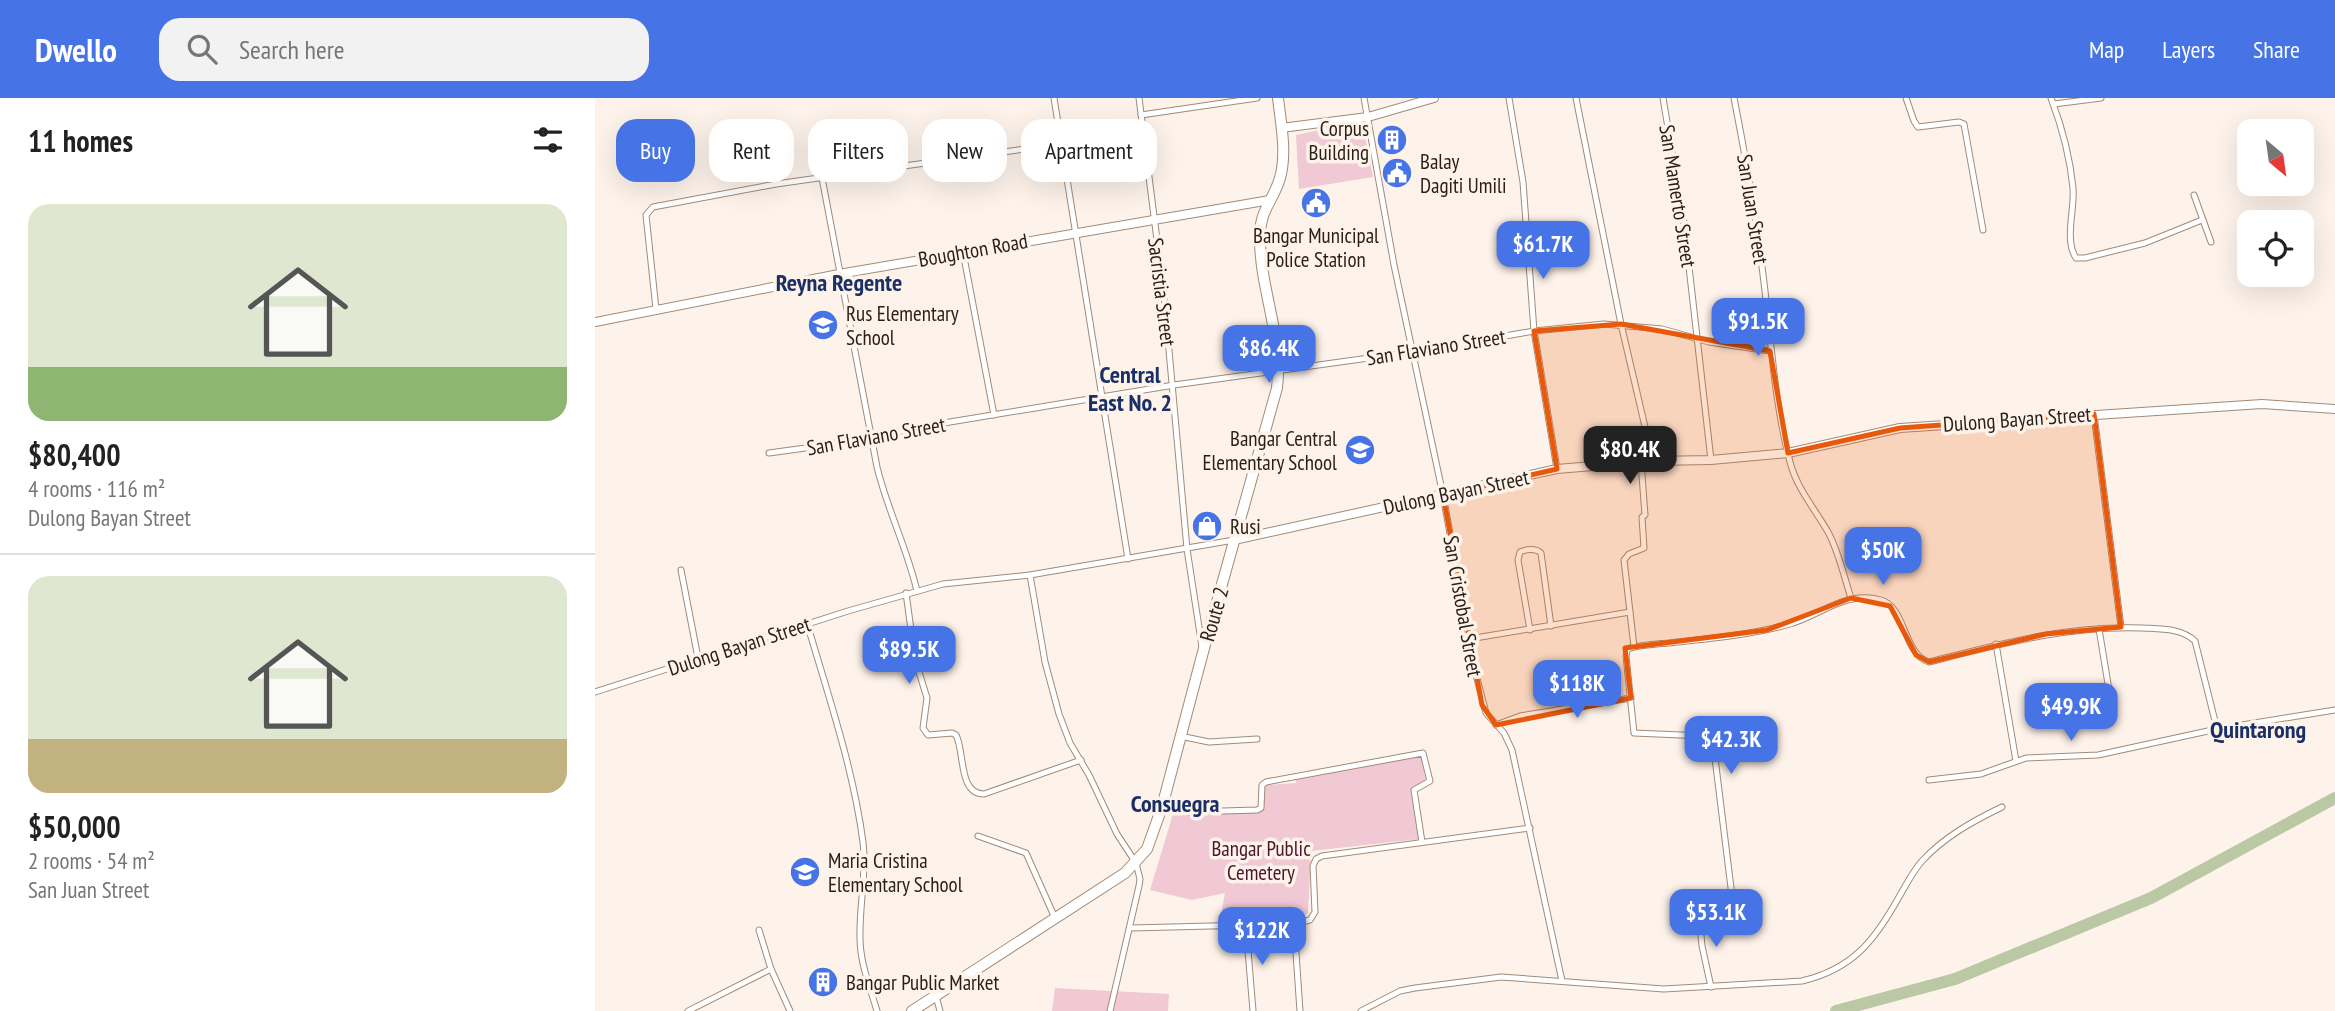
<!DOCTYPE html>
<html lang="en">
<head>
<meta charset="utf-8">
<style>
	body { margin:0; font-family:"PT Sans Narrow",sans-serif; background:#f2f2f2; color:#222; height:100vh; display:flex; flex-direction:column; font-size:26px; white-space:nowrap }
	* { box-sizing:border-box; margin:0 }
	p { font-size:23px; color:#767676 }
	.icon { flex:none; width:38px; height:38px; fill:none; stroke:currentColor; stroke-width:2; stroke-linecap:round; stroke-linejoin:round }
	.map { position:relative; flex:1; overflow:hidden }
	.drawer { display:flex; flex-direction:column; background:#fff; width:595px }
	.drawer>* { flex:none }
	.top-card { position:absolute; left:21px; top:21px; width:665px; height:63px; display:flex; gap:14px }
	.needle { width:46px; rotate:151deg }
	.tools { position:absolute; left:1642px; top:21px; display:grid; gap:14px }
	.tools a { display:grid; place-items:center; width:77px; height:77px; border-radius:14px; background:#fff; box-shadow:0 7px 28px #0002; font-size:35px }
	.price { position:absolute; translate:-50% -60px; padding:0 16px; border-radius:14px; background:#4674e6; color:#fff; font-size:23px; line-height:46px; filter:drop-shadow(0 2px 4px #0008) }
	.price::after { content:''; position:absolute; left:50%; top:42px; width:21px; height:16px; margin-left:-10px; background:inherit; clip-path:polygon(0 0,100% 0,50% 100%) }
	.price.on { background:#222; color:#fff }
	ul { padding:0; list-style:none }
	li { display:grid; align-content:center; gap:14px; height:371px; padding:0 28px }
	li+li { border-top:2px solid #e0e0e0 }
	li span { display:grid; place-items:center; height:217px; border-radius:21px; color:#555 }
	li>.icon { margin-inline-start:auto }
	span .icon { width:126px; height:126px; fill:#fffc; stroke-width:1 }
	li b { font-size:30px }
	h2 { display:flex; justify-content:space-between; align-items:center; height:84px; padding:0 28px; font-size:30px }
	.tag { padding:0 24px; border-radius:21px; background:#fff; box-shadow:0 7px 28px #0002; font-size:24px; line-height:63px }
	.tag.on { background:#4674e6; color:#fff }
	header { display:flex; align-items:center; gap:42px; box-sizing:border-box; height:98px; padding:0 35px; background:#4674e6; color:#fff }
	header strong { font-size:33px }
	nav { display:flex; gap:38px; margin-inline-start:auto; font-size:24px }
	.search { width:490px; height:63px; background:#f2f2f2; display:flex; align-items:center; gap:18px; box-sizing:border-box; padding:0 24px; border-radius:21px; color:#767676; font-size:26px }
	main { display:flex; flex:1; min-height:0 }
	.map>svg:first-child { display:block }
</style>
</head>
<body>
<header>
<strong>Dwello</strong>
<div class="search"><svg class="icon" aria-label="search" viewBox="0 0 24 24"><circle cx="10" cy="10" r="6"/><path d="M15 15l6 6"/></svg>Search here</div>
<nav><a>Map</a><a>Layers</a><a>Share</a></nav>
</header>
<main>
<section class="drawer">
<h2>11 homes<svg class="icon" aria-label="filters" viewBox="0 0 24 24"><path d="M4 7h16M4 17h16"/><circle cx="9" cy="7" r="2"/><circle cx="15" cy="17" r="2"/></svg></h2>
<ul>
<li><span style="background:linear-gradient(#dfe7d0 75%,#8fb573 0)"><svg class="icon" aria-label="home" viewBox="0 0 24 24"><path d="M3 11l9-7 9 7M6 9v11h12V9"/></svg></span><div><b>$80,400</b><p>4 rooms · 116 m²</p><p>Dulong Bayan Street</p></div></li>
<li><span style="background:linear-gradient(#dfe7d0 75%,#c2b280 0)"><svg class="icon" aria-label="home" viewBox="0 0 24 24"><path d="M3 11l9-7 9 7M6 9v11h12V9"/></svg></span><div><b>$50,000</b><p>2 rooms · 54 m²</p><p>San Juan Street</p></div></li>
</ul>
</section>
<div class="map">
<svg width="1740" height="913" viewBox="0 0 1740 913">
	<rect width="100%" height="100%" fill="#fef3ea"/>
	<g fill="#f0c9d5">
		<path d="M 767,23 L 778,79 L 704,91 L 701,37 Z"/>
		<path d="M 826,657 L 831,684 L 816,692 L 825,741 L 716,753 L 713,816 L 625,823 L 630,795 L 597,802 L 555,792 L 578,716 L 667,713 L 669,687 L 701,685 L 700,680 Z"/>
		<path d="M 460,890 L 574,896 L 573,913 L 457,913 Z"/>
	</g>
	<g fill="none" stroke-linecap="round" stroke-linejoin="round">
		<path stroke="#bac8a3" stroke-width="12" d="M 1241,913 L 1360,881 L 1556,800 L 1740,700"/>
		<g stroke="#a28a76" stroke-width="7">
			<g id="street">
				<path d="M 459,0 L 533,461"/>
				<path d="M 544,0 L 569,197 L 592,451 L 607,549"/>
				<path d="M 769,0 L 799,167 L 848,397 L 880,573 L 891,615 L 909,635 L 917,652 L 967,883"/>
				<path d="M 914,0 L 928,84 L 939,233 L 962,371"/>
				<path d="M 981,0 L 1026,226 L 1058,363"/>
				<path d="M 1068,0 L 1089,125 L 1116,362"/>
				<path d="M 1139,0 C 1150,56 1160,112 1167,169 C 1176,234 1178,300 1195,364 C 1202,391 1220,411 1233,434 C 1244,454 1249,479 1256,500"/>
				<path d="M 1311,0 L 1319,23 L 1323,29 L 1364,24 L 1369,26 L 1388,132"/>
				<path d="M 1456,0 C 1467,29 1475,59 1478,90 C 1480,111 1469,142 1481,160 L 1490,160 L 1550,145 L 1607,122"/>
				<path d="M 1459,6 L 1506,0"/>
				<path d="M 546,17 L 662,0"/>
				<path d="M 227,80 L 282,369 C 292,411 312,450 322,493"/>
				<path d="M 1599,97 L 1616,144"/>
				<path d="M 368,154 L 399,317"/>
				<path d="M 61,211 L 51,117 L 58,109 L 181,86 L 466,46 L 548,37"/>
				<path d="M 1499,317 L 1526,529"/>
				<path d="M 174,355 L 225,348 L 355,324 L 579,287 L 817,254 L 939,233 L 1009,226 L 1067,231 L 1114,244 L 1175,253"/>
				<path d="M 86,472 L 103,560"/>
				<path d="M 435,477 L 450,564 L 464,616 L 475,645 L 494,677 L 522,736 L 541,765 L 545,781 L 544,788 L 515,913"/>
				<path d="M 311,495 L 320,561 L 332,600 L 328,630 L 333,637 L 357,635 L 361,637 C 370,654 363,696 389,696 L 486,662"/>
				<path d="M 212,525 C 233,597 258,669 268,744 C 272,775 264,808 265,840 C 265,865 275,889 282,913"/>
				<path d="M 1504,531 L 1515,598"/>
				<path d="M 935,532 L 923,462 L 925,454 C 931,451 941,450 946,455 L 956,528"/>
				<path d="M 874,541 L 1035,514"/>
				<path d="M 1401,546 L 1421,663"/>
				<path d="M 1039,549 L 1029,462 L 1034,456 L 1049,450 L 1047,419 L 1050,417 L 1046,364"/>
				<path d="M 0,594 L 253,513 L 348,486 L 435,477 L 639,442"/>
				<path d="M 901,627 L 925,618 L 1036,600"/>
				<path d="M 585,638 L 614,644 L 662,641"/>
				<path d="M 1334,682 L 1386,676 L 1431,660 L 1503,657 L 1622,631 L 1740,612"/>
				<path d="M 567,709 L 594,714 L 662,712 L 666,710 L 667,687 L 671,684 L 828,655 L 835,683 L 819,692 L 827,744"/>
				<path d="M 383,738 L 431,755 L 460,820"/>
				<path d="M 1138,806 L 1118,644 L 1109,638 L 1039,635 L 1031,558 L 1032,552 L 1035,550 C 1051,546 1068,546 1083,544 C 1121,540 1159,536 1195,526 C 1226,517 1251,492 1286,502 C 1311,509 1308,556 1334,564 C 1405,546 1473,527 1548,530 C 1565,531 1586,530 1600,543 L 1622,631"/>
				<path d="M 1104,817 L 1107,848 L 1116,889"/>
				<path d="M 699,826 L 705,913"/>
				<path d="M 651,828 L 658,913"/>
				<path d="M 535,830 L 699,826 L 715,822 L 720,814 L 718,768 L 721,761 L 727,758 L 935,730"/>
				<path d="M 164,832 L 176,871 L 195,913"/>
				<path d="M 341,898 L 345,913"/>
				<path d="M 93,913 L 176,871"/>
				<path d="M 766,913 L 805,893 L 820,890 L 906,879 L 1069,891 L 1207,883 C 1258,871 1280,842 1304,799 C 1311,787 1318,773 1327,763 C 1349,739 1378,723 1407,709"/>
			</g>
		</g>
		<g stroke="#a28a76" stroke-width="10">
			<g id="secondary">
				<path d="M 686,30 L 773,19 L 839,0"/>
				<path d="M 0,224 L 244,176 L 675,102"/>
				<path d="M 639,442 L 962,371 L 1058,363 L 1116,362 L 1193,355 L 1305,330 L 1667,306 L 1740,311"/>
			</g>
		</g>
		<g stroke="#a28a76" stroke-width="12">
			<path id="highway" d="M 317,913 L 530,775 L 552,751 L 567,709 L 608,554 L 682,290 C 688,238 665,191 665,141 C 664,112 678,104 685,80 C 692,55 686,26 683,0"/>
		</g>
		<use href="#street" stroke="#fff" stroke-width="5"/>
		<use href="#secondary" stroke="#fff" stroke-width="8"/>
		<use href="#highway" stroke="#fff" stroke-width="10"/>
	</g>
	<path fill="#e8590c" fill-opacity="0.2" stroke="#e8590c" stroke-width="5" stroke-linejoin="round" d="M 1026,226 L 1175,253 L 1193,355 L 1305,330 L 1499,316 L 1526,529 L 1451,536 L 1334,564 L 1321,557 L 1295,508 L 1256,500 L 1172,532 L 1030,550 L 1036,600 L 901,627 L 887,607 L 848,397 L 962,371 L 939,233 Z"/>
	<defs>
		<g id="building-disc" transform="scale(1.575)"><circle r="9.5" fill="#4674e6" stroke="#fef3ea"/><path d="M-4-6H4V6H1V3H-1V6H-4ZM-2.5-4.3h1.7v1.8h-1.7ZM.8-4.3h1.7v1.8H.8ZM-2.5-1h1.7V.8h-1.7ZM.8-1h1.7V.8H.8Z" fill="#fff"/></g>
		<g id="civic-disc" transform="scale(1.575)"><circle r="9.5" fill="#4674e6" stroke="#fef3ea"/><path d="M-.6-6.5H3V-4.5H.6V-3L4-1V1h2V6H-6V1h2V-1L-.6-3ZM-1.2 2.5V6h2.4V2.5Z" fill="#fff"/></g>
		<g id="school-disc" transform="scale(1.575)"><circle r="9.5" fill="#4674e6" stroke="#fef3ea"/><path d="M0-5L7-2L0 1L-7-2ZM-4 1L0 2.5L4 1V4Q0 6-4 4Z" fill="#fff"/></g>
		<g id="shop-disc" transform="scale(1.575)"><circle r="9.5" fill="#4674e6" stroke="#fef3ea"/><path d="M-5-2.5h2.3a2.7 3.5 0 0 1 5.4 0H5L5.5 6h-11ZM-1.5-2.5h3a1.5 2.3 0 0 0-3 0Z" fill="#fff"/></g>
	</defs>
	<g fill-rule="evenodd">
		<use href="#building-disc" x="797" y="42"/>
		<use href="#civic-disc" x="802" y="75"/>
		<use href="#civic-disc" x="721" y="105"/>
		<use href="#school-disc" x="228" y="227"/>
		<use href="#school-disc" x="765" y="352"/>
		<use href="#shop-disc" x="612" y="428"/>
		<use href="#school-disc" x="210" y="774"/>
		<use href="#building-disc" x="228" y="884"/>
	</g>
	<g text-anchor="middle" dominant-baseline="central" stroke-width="7" stroke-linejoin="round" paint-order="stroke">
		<g font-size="21" fill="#281f17" stroke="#fef3ea" text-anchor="start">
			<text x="774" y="30" text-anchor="end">Corpus<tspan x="774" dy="24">Building</tspan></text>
			<text x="825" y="63">Balay<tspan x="825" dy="24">Dagiti Umili</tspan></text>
			<text x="721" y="137" text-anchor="middle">Bangar Municipal<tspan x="721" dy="24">Police Station</tspan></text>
			<text x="251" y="215">Rus Elementary<tspan x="251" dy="24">School</tspan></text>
			<text x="742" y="340" text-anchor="end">Bangar Central<tspan x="742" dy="24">Elementary School</tspan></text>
			<text x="635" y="428">Rusi</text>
			<text x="233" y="762">Maria Cristina<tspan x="233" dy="24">Elementary School</tspan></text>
			<text x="251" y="884">Bangar Public Market</text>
		</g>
		<g font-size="21" fill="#281f17" stroke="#fef3ea">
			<text transform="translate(1083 98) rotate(81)">San Mamerto Street</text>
			<text transform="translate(1158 111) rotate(81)">San Juan Street</text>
			<text transform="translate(378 152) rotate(-10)">Boughton Road</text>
			<text transform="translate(567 194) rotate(83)">Sacristia Street</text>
			<text transform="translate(841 249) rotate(-9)">San Flaviano Street</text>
			<text transform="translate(1422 321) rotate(-4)">Dulong Bayan Street</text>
			<text transform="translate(281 338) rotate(-10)">San Flaviano Street</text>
			<text transform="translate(861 394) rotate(-12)">Dulong Bayan Street</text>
			<text transform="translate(868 508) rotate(80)">San Cristobal Street</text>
			<text transform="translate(619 516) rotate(-74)">Route 2</text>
			<text transform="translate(144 548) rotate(-18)">Dulong Bayan Street</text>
		</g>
		<g font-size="21" fill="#49152a" stroke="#fef3ea">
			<text x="666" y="750">Bangar Public<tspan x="666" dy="24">Cemetery</tspan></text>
		</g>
		<g font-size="24" font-weight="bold" fill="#192f65" stroke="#fef3ea">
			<text x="244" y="184">Reyna Regente</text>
			<text x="535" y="276">Central<tspan x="535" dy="28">East No. 2</tspan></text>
			<text x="1663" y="631">Quintarong</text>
			<text x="580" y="705">Consuegra</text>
		</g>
	</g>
</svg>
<div class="tools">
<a><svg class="needle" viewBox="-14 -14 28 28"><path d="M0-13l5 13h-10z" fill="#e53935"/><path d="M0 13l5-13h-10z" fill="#767676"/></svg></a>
<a><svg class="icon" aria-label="locate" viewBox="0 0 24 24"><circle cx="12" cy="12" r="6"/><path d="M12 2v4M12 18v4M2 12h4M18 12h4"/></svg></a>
</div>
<b class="price" style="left:948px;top:183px">$61.7K</b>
<b class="price" style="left:1163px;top:260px">$91.5K</b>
<b class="price" style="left:674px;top:287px">$86.4K</b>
<b class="price on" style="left:1035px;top:388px">$80.4K</b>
<b class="price" style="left:1288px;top:489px">$50K</b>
<b class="price" style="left:314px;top:588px">$89.5K</b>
<b class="price" style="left:982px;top:622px">$118K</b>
<b class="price" style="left:1476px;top:645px">$49.9K</b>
<b class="price" style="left:1136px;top:678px">$42.3K</b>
<b class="price" style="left:1121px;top:851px">$53.1K</b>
<b class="price" style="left:667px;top:869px">$122K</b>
<div class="top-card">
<a class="tag on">Buy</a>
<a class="tag">Rent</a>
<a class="tag">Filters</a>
<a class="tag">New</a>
<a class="tag">Apartment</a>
</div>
</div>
</main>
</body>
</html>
